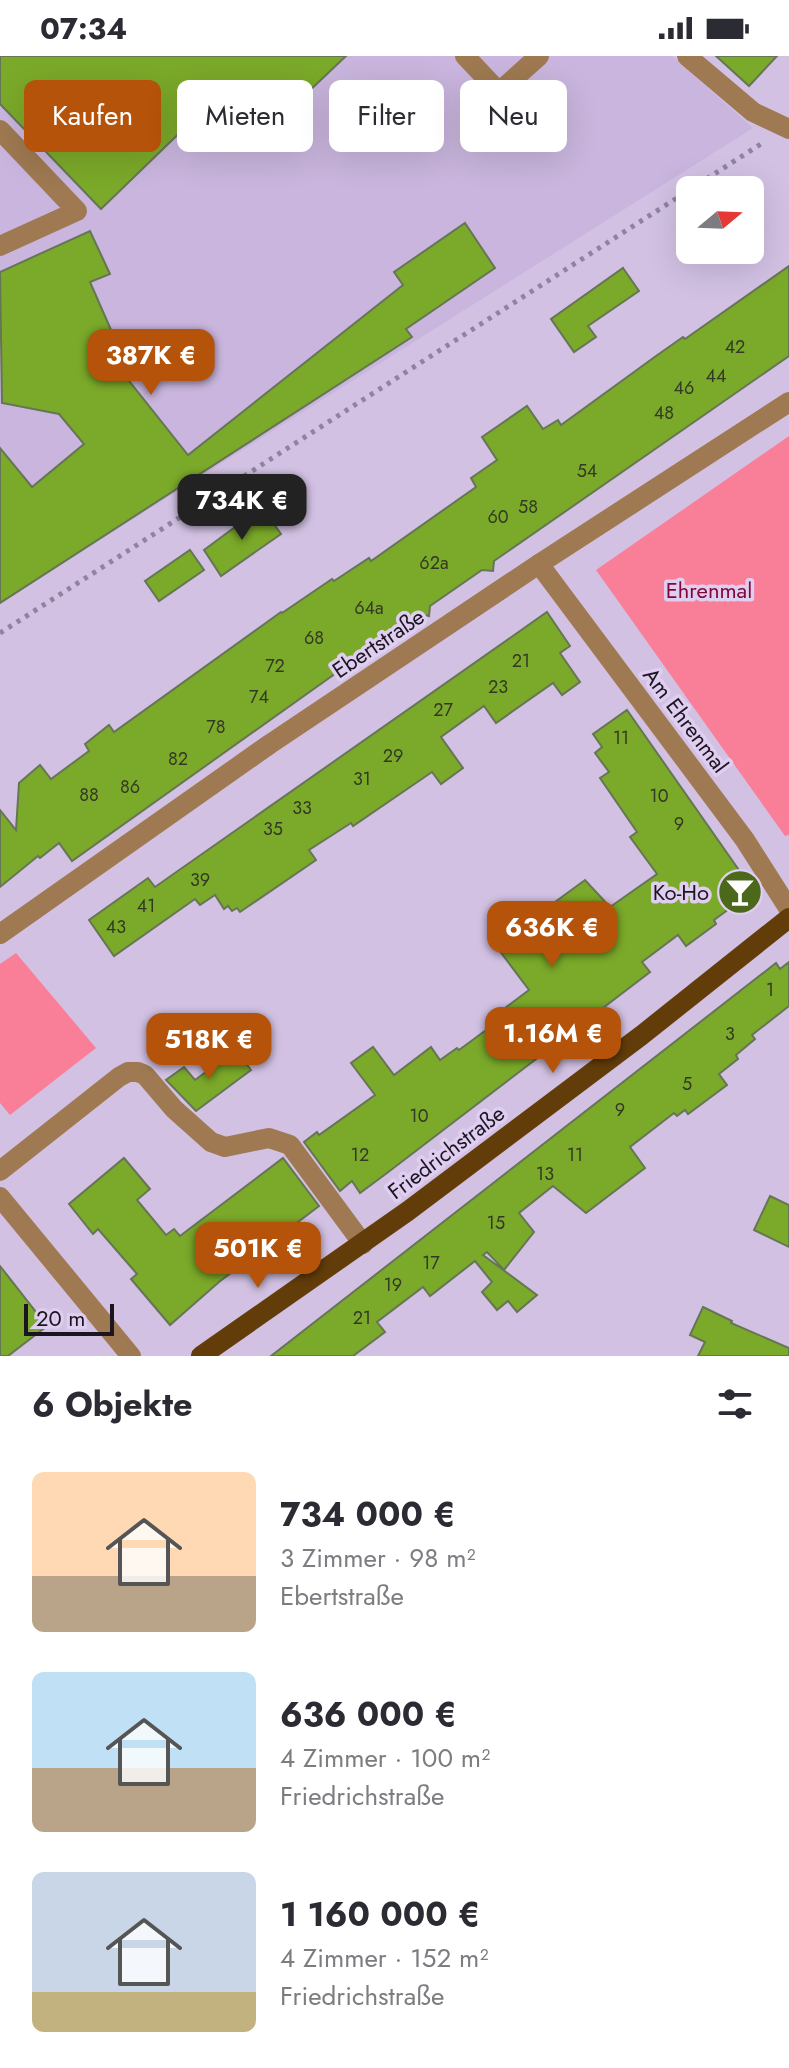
<!DOCTYPE html>
<html lang="de">
<head>
<meta charset="utf-8">
<style>
	body { margin:0; font-family:Jost,sans-serif; background:#f7f7f7; color:#2b2b33; height:100vh; display:flex; flex-direction:column; font-size:30px; white-space:nowrap }
	* { box-sizing:border-box; margin:0 }
	p { font-size:26px; color:#7c7c81 }
	.icon { flex:none; width:44px; height:44px; fill:none; stroke:currentColor; stroke-width:2; stroke-linecap:round; stroke-linejoin:round }
	.map { position:relative; height:1300px; overflow:hidden }
	.side { display:flex; flex-direction:column; background:#fff; flex:1 }
	.side>* { flex:none }
	.top-card { position:absolute; left:24px; top:24px; width:742px; height:72px; display:flex; gap:16px }
	.needle { width:52px; rotate:71deg }
	.controls { position:absolute; left:676px; top:120px; display:grid; gap:16px }
	.controls a { display:grid; place-items:center; width:88px; height:88px; border-radius:12px; background:#fff; box-shadow:0 8px 32px #0002; font-size:40px }
	.scale { position:absolute; left:24px; bottom:20px; width:90px; box-sizing:border-box; padding-left:8px; border:4px solid #1b1521; border-top:0; font-size:22px; line-height:28px; white-space:nowrap; color:#1b1521; -webkit-text-stroke:6px #dfcef0; paint-order:stroke }
	.price { position:absolute; translate:-50% -68px; padding:0 18px; border-radius:16px; background:#b45309; color:#fff; font-size:26px; line-height:52px; filter:drop-shadow(0 2px 4px #0008) }
	.price::after { content:''; position:absolute; left:50%; top:48px; width:24px; height:18px; margin-left:-12px; background:inherit; clip-path:polygon(0 0,100% 0,50% 100%) }
	.price.selected { background:#222; color:#fff }
	ul { padding:0; list-style:none }
	li { display:flex; align-items:center; gap:24px; height:200px; padding:0 32px }
	li span { display:grid; place-items:center; flex:none; width:224px; height:160px; border-radius:12px; color:#555 }
	li>.icon { margin-inline-start:auto }
	span .icon { width:96px; height:96px; fill:#fffc; stroke-width:1 }
	li b { font-size:34px }
	h2 { display:flex; justify-content:space-between; align-items:center; height:96px; padding:0 32px; font-size:34px }
	.pill { padding:0 28px; border-radius:12px; background:#fff; box-shadow:0 8px 32px #0002; font-size:28px; line-height:72px }
	.pill.selected { background:#b45309; color:#fff }
	.status { display:flex; justify-content:space-between; align-items:center; height:56px; padding:0 40px; background:#fff; direction:ltr }
	.status svg { height:22px; fill:currentColor }
	.map>svg:first-child { display:block }
</style>
</head>
<body>
<div class="status"><b>07:34</b><svg viewBox="0 0 49 12"><path d="M0 12V9h3v3zM5 12V6h3v6zM10 12V3h3v9zM15 12V0h3v12zM26 1h20v11H26zM47 4h2v5h-2z"/></svg></div>
<div class="map">
<svg width="789" height="1300" viewBox="0 0 789 1300">
	<rect width="100%" height="100%" fill="#d2c1e3"/>
	<path fill="#c9b5dd" d="M 0,0 L 672,0 L 753,72 L 0,547 Z"/>
	<g fill="#f97f99">
		<path d="M 789,380 L 789,779 L 785,780 L 596,514 Z"/>
		<path d="M 16,897 L 96,992 L 10,1059 L 0,1047 L 0,908 Z"/>
	</g>
	<g fill="#7ba929" stroke="#667555" stroke-width="2">
		<path d="M 0,0 L 346,0 L 261,81 L 231,95 L 197,60 L 101,153 L 0,48 Z"/>
		<path d="M 716,0 L 777,0 L 749,30 Z"/>
		<path d="M 465,167 L 495,212 L 406,273 L 412,281 L 0,547 L 0,392 L 32,431 L 84,388 L 59,358 L 2,347 L 0,216 L 90,175 L 110,218 L 90,226 L 115,283 L 103,292 L 188,399 L 403,229 L 394,216 Z"/>
		<path d="M 789,210 L 789,300 L 494,505 L 493,515 L 482,514 L 430,550 L 429,560 L 419,558 L 72,805 L 59,787 L 40,802 L 38,800 L 0,831 L 0,754 L 16,774 L 19,727 L 40,709 L 51,723 L 89,695 L 85,688 L 109,669 L 114,676 L 281,556 L 282,557 L 332,523 L 334,525 L 369,502 L 371,505 L 476,431 L 471,422 L 497,404 L 482,381 L 527,350 L 543,373 L 558,364 L 561,369 L 656,300 L 683,281 L 685,283 Z"/>
		<path d="M 623,212 L 639,235 L 588,270 L 596,281 L 574,296 L 551,263 Z"/>
		<path d="M 262,451 L 281,478 L 221,520 L 204,494 Z"/>
		<path d="M 190,494 L 204,514 L 159,545 L 145,525 Z"/>
		<path d="M 547,556 L 570,590 L 560,597 L 580,626 L 562,639 L 553,627 L 496,667 L 484,650 L 441,681 L 463,712 L 441,728 L 432,716 L 353,770 L 351,767 L 309,794 L 316,804 L 240,856 L 237,852 L 232,855 L 228,850 L 224,853 L 215,839 L 200,849 L 195,843 L 114,900 L 89,864 L 148,822 L 155,831 Z"/>
		<path d="M 627,654 L 748,827 L 738,834 L 744,842 L 714,864 L 716,868 L 686,890 L 678,879 L 642,906 L 650,916 L 387,1117 L 360,1137 L 352,1125 L 340,1135 L 304,1086 L 317,1076 L 319,1079 L 375,1039 L 351,1007 L 373,991 L 394,1019 L 431,991 L 440,1004 L 457,992 L 459,994 L 501,963 L 497,958 L 529,934 L 499,894 L 522,876 L 516,868 L 541,849 L 544,854 L 585,824 L 610,851 L 657,818 L 630,781 L 637,776 L 600,722 L 609,716 L 595,697 L 602,691 L 593,678 Z"/>
		<path d="M 789,906 L 789,950 L 752,979 L 755,983 L 736,999 L 738,1003 L 719,1018 L 727,1029 L 688,1058 L 685,1054 L 677,1060 L 674,1057 L 630,1091 L 645,1112 L 586,1157 L 553,1130 L 519,1157 L 534,1176 L 504,1214 L 487,1196 L 483,1199 L 537,1239 L 517,1256 L 508,1245 L 497,1254 L 482,1236 L 492,1226 L 475,1205 L 430,1240 L 423,1231 L 377,1266 L 385,1276 L 353,1300 L 271,1300 L 776,907 L 780,913 Z"/>
		<path d="M 236,994 L 251,1014 L 196,1055 L 166,1024 L 184,1011 L 195,1024 Z"/>
		<path d="M 124,1102 L 150,1133 L 137,1144 L 166,1179 L 174,1173 L 180,1180 L 283,1102 L 319,1150 L 219,1226 L 170,1269 L 131,1223 L 137,1218 L 98,1173 L 93,1178 L 69,1148 Z"/>
		<path d="M 770,1140 L 789,1149 L 789,1191 L 754,1174 Z"/>
		<path d="M 0,1210 L 47,1270 L 8,1300 L 0,1300 Z"/>
		<path d="M 703,1251 L 732,1265 L 731,1267 L 789,1292 L 789,1300 L 698,1300 L 705,1286 L 690,1279 Z"/>
	</g>
	<g fill="none" stroke-linecap="round" stroke-linejoin="round">
		<path stroke="#90839d" stroke-width="5" stroke-dasharray="4 6" stroke-linecap="butt" d="M 0,577 L 764,86"/>
		<g stroke="#9e7951" stroke-width="20">
			<path d="M 465,0 L 499,36 L 539,0"/>
			<path d="M 687,0 L 753,56 L 789,73"/>
			<path d="M 0,74 L 77,155 L 0,190"/>
			<path d="M 539,508 L 745,784 L 789,853"/>
			<path d="M 0,878 L 270,688 L 539,508 L 789,346"/>
			<path d="M 0,1115 L 119,1021 L 128,1016 L 138,1016 L 145,1019 L 174,1053 L 211,1086 L 225,1091 L 269,1082 L 290,1089 L 363,1188"/>
			<path d="M 0,1141 L 131,1300"/>
		</g>
		<path stroke="#633d09" stroke-width="20" d="M 201,1300 L 408,1155 L 642,979 L 789,862"/>
	</g>
	<defs>
		<g id="bar-disc" transform="scale(2.3)"><circle r="9.5" fill="#4b681b" stroke="#dfcef0"/><path d="M-6-5H6L.8 .8V4.5H3.5V6h-7V4.5H-.8V.8Z" fill="#fff"/></g>
	</defs>
	<g fill-rule="evenodd">
		<use href="#bar-disc" x="740" y="836"/>
	</g>
	<g text-anchor="middle" dominant-baseline="central" stroke-width="7" stroke-linejoin="round" paint-order="stroke">
		<g font-size="18" fill="#333a23">
			<text x="735" y="291">42</text>
			<text x="716" y="320">44</text>
			<text x="684" y="332">46</text>
			<text x="664" y="357">48</text>
			<text x="587" y="415">54</text>
			<text x="528" y="451">58</text>
			<text x="498" y="461">60</text>
			<text x="434" y="507">62a</text>
			<text x="369" y="552">64a</text>
			<text x="314" y="582">68</text>
			<text x="521" y="605">21</text>
			<text x="275" y="610">72</text>
			<text x="498" y="631">23</text>
			<text x="259" y="641">74</text>
			<text x="443" y="654">27</text>
			<text x="216" y="671">78</text>
			<text x="621" y="682">11</text>
			<text x="393" y="700">29</text>
			<text x="178" y="703">82</text>
			<text x="362" y="723">31</text>
			<text x="130" y="731">86</text>
			<text x="89" y="739">88</text>
			<text x="659" y="740">10</text>
			<text x="302" y="752">33</text>
			<text x="679" y="768">9</text>
			<text x="273" y="773">35</text>
			<text x="200" y="824">39</text>
			<text x="146" y="850">41</text>
			<text x="116" y="871">43</text>
			<text x="770" y="934">1</text>
			<text x="730" y="978">3</text>
			<text x="687" y="1028">5</text>
			<text x="620" y="1054">9</text>
			<text x="419" y="1060">10</text>
			<text x="360" y="1099">12</text>
			<text x="575" y="1099">11</text>
			<text x="545" y="1118">13</text>
			<text x="496" y="1167">15</text>
			<text x="431" y="1207">17</text>
			<text x="393" y="1229">19</text>
			<text x="362" y="1262">21</text>
		</g>
		<g font-size="22" fill="#820736" stroke="#dfcef0">
			<text x="709" y="534">Ehrenmal</text>
		</g>
		<g font-size="22" fill="#1b1521" stroke="#dfcef0">
			<text transform="translate(378 587) rotate(-34)">Ebertstraße</text>
			<text transform="translate(686 664) rotate(53)">Am Ehrenmal</text>
			<text transform="translate(446 1096) rotate(-37)">Friedrichstraße</text>
		</g>
		<g font-size="22" fill="#1b1521" stroke="#dfcef0" text-anchor="end">
			<text x="709" y="836">Ko-Ho</text>
		</g>
	</g>
</svg>
<div class="controls">
<a><svg class="needle" viewBox="-14 -14 28 28"><path d="M0-13l5 13h-10z" fill="#e53935"/><path d="M0 13l5-13h-10z" fill="#7c7c81"/></svg></a>
</div>
<div class="scale">20 m</div>
<b class="price" style="left:151px;top:341px">387K €</b>
<b class="price selected" style="left:242px;top:486px">734K €</b>
<b class="price" style="left:552px;top:913px">636K €</b>
<b class="price" style="left:553px;top:1019px">1.16M €</b>
<b class="price" style="left:209px;top:1025px">518K €</b>
<b class="price" style="left:258px;top:1234px">501K €</b>
<div class="top-card">
<a class="pill selected">Kaufen</a>
<a class="pill">Mieten</a>
<a class="pill">Filter</a>
<a class="pill">Neu</a>
</div>
</div>
<section class="side">
<h2>6 Objekte<svg class="icon" aria-label="filters" viewBox="0 0 24 24"><path d="M4 7h16M4 17h16"/><circle cx="9" cy="7" r="2"/><circle cx="15" cy="17" r="2"/></svg></h2>
<ul>
<li><span style="background:linear-gradient(#ffd9b3 65%,#b9a48a 0)"><svg class="icon" aria-label="home" viewBox="0 0 24 24"><path d="M3 11l9-7 9 7M6 9v11h12V9"/></svg></span><div><b>734 000 €</b><p>3 Zimmer · 98 m²</p><p>Ebertstraße</p></div></li>
<li><span style="background:linear-gradient(#bfe0f5 60%,#b9a48a 0)"><svg class="icon" aria-label="home" viewBox="0 0 24 24"><path d="M3 11l9-7 9 7M6 9v11h12V9"/></svg></span><div><b>636 000 €</b><p>4 Zimmer · 100 m²</p><p>Friedrichstraße</p></div></li>
<li><span style="background:linear-gradient(#c9d6e8 75%,#c2b280 0)"><svg class="icon" aria-label="home" viewBox="0 0 24 24"><path d="M3 11l9-7 9 7M6 9v11h12V9"/></svg></span><div><b>1 160 000 €</b><p>4 Zimmer · 152 m²</p><p>Friedrichstraße</p></div></li>
</ul>
</section>
</body>
</html>
